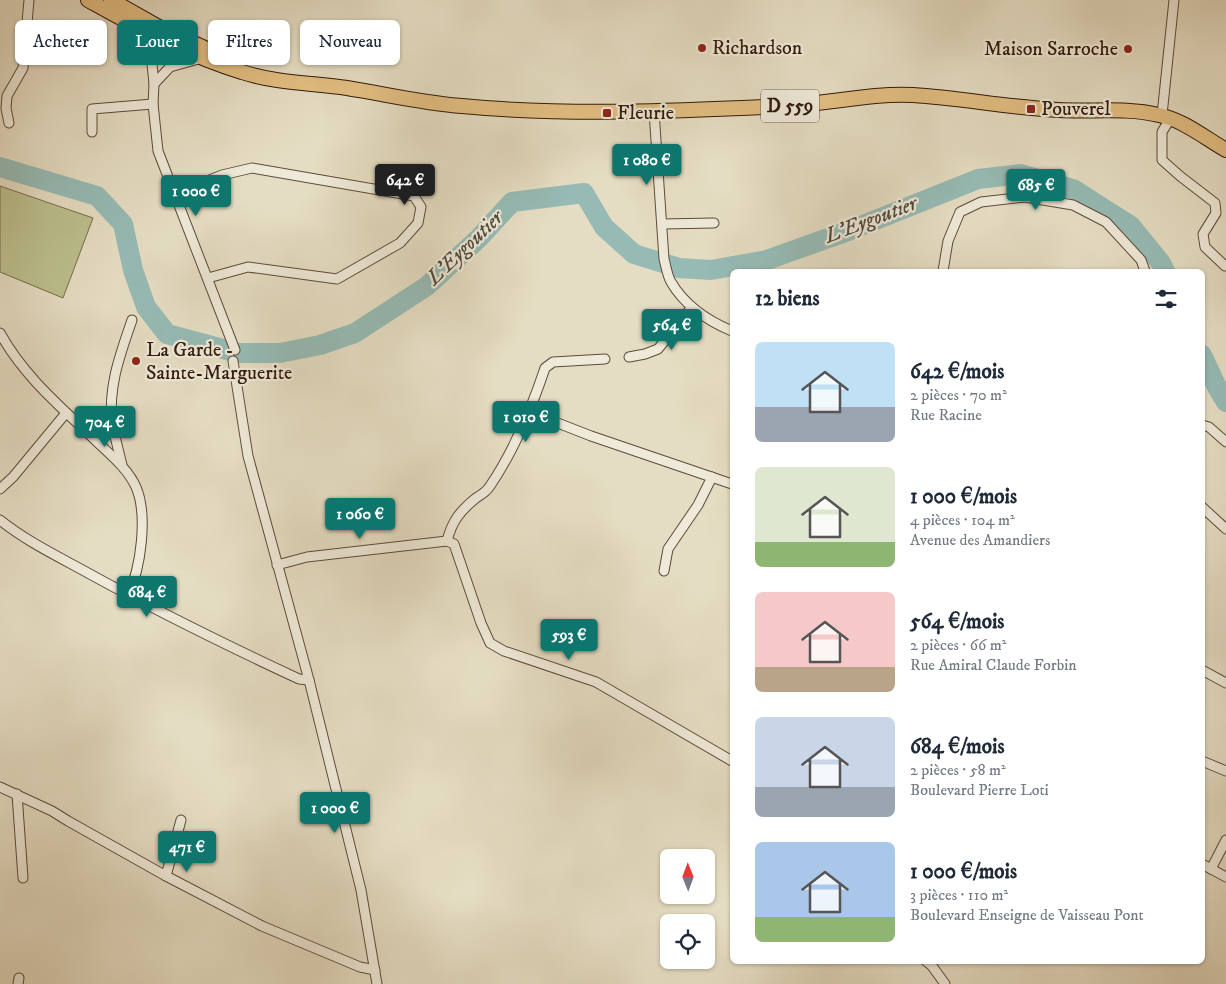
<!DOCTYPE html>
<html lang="fr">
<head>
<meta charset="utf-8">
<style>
	body { margin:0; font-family:"IM FELL DW Pica",serif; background:#f6f6f7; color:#1f2937; height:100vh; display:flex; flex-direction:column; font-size:19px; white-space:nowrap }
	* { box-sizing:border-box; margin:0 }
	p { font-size:16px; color:#747a83 }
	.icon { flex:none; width:28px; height:28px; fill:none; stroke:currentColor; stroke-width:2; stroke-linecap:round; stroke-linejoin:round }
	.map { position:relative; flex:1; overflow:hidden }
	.drawer { position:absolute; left:730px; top:269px; width:475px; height:695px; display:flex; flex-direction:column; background:#fff; border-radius:8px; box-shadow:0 1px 4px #0004 }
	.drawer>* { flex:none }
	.hud { position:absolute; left:15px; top:20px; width:475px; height:45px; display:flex; gap:10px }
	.needle { width:32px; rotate:359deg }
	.fabs { position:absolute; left:660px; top:849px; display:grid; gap:10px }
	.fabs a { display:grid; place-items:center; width:55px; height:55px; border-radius:8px; background:#fff; box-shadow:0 1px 4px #0004; font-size:25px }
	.price { position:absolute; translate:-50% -42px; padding:0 11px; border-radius:5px; background:#0f766e; color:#fff; font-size:16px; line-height:32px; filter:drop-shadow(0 1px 2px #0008) }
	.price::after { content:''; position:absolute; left:50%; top:30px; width:15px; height:11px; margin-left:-8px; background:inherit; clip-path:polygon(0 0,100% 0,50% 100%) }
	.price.current { background:#222; color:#fff }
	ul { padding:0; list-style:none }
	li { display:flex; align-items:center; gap:15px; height:125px; padding:0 25px }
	li span { display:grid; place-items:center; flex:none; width:140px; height:100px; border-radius:8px; color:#555 }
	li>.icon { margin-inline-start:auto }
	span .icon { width:60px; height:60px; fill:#fffc; stroke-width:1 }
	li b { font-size:21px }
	h2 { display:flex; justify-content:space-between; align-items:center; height:60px; padding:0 25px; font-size:21px }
	.tag { padding:0 18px; border-radius:8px; background:#fff; box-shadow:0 1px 4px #0004; font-size:18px; line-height:45px }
	.tag.current { background:#0f766e; color:#fff }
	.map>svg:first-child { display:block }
</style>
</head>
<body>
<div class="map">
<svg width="1226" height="984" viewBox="0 0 1226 984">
	<rect width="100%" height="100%" fill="#e5ddc3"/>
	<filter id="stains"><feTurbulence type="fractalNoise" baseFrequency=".004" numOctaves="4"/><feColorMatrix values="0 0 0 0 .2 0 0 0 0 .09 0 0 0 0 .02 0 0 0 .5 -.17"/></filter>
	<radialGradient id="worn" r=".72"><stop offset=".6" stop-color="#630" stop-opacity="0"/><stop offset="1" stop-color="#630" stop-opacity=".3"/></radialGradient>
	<path fill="#bcbf8e" stroke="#766c4c" d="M 0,186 L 93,218 L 63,298 L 0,272 Z"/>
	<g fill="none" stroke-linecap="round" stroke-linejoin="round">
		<g stroke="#96bbb5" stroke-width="20">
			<path d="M 0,167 L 97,196 L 123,224 L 133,270 L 146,307 L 167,334 L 238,353 L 280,353 L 320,345 L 355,333 L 427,286 L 479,238 L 512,202 L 584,193 L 604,227 L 634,254 L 679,268 L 711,270 L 767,260 L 848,231 L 978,179 L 1021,174 L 1073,189 L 1131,226 L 1161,263 L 1165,271"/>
			<path d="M 1202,355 L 1217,387 L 1226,402"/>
		</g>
		<g stroke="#5e4a38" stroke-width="11">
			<g id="street">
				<path d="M 141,30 L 145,37 L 151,54 L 154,84 L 153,104 L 158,151 L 235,350"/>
				<path d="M 154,84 L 170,67 L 202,58"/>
				<path d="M 654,111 L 664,259 C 666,266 667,275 671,282 C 685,306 708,321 732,331"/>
				<path d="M 1162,115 L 1174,0"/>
				<path d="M 1170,119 L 1162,132 L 1162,160 L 1180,176 L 1215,203 L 1216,213 L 1203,234 L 1205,247 L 1225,266"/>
				<path d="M 9,123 L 6,108 L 7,96 L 23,68 L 29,0"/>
				<path d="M 92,132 L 92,109 L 153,104"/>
				<path d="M 174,194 L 222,175 L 252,168 L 414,196 L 421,207 L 418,223 L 400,243 L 337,279 L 248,267 L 208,278"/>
				<path d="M 662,224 L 714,223"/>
				<path d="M 943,271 L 948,241 L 960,212 L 981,202 L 1025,197 L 1073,205 L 1106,222 L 1141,260 L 1145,271"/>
				<path d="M 0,333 C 22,373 55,402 88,433 C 104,450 126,465 136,487 C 148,515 141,568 128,595"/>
				<path d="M 629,357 L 645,354 L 658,349 L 692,307"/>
				<path d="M 233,361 L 248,456 L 309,680 L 361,890 L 377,984"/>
				<path d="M 527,411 L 591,436 L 732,484"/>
				<path d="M 112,424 L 122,465"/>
				<path d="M 1202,425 L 1209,427 L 1226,442"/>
				<path d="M 87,433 L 112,424 C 108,386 120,355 132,320"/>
				<path d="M 0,489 L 13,477 L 66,413"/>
				<path d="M 1202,507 L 1226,529"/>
				<path d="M 0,520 C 26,541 59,557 88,573 C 157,611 228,646 299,679 L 309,680"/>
				<path d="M 447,541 C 452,521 460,511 476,498 C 481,495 487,491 490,486 C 513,452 532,407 545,368 L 553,362 L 605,359"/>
				<path d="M 277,565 L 307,557 L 447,541 L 454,544 L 481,623 L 490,643 L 504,651 L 596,682 L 732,761"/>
				<path d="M 664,571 L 668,549 L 698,505 L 712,477"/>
				<path d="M 1202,670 L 1226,683"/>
				<path d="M 1202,761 L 1226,771"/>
				<path d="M 0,787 L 52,811 L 68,821 L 166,876 L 262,926 L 360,967 L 375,970"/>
				<path d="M 17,794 L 23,878"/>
				<path d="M 1202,864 L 1226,877"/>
				<path d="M 1211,869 L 1226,840"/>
				<path d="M 166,876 L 181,820"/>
				<path d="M 926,961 L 932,966 L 945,984"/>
				<path d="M 18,984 L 19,978"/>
			</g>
		</g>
		<g stroke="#31190a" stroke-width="16">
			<g id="primary">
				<path d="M 88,0 C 137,27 188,56 242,72 C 276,83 312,83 347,88 C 385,94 423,103 462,106 C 569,116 678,111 785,106 C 828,104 870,93 913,95 C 962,98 1011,108 1059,110 C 1093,112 1126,107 1159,115 C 1183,120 1205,138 1226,150"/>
				<path d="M 111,0 L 157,26 L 209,50"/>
			</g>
		</g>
		<use href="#street" stroke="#eee9d8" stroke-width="9"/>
		<use href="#primary" stroke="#e2be82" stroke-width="14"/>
	</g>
	<g fill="#8f2418" stroke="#eee9d8" stroke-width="2">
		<circle cx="702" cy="48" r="5"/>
		<circle cx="1128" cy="49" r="5"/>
		<rect x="1026" y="104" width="10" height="10" rx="2.5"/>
		<rect x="602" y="108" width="10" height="10" rx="2.5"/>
		<circle cx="136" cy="361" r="5"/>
	</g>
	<g text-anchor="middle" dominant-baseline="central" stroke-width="4.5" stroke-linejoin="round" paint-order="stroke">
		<rect fill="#eee9d8" stroke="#6a5748" stroke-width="1" x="761" y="89.5" width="58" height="33" rx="4"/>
		<g font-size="19" font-weight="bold" fill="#31190a">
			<text x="790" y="106">D 559</text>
		</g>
		<g font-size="20" fill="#31190a" stroke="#eee9d8" text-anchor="start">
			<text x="712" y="48">Richardson</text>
			<text x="1118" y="49" text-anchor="end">Maison Sarroche</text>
			<text x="1041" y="109">Pouverel</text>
			<text x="617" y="113">Fleurie</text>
			<text x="146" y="350">La Garde -<tspan x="146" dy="23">Sainte-Marguerite</tspan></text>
		</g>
		<g font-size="21" font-style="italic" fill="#4f4a3d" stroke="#eee9d8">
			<text transform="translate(871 220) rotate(-21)">L'Eygoutier</text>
			<text transform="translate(465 248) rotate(-44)">L'Eygoutier</text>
		</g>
	</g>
	<rect width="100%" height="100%" filter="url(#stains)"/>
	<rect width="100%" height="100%" fill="url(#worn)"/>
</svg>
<div class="fabs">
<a><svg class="needle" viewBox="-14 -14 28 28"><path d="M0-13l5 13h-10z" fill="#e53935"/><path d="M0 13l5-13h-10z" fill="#747a83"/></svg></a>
<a><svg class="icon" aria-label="locate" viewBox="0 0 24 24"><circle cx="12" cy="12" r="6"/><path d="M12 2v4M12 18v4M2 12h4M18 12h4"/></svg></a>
</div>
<b class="price" style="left:647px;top:186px">1 080 €</b>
<b class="price current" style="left:405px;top:206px">642 €</b>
<b class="price" style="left:1036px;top:211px">685 €</b>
<b class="price" style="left:196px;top:217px">1 000 €</b>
<b class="price" style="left:672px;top:351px">564 €</b>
<b class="price" style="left:526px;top:443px">1 010 €</b>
<b class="price" style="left:105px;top:448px">704 €</b>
<b class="price" style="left:360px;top:540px">1 060 €</b>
<b class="price" style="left:147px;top:618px">684 €</b>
<b class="price" style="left:569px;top:661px">593 €</b>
<b class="price" style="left:335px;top:834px">1 000 €</b>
<b class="price" style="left:187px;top:873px">471 €</b>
<div class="hud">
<a class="tag">Acheter</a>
<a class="tag current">Louer</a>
<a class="tag">Filtres</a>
<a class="tag">Nouveau</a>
</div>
<section class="drawer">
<h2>12 biens<svg class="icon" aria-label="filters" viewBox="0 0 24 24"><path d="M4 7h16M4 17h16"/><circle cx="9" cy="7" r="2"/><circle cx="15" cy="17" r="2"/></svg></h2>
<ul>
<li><span style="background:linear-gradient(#bfe0f5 65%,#9aa5b1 0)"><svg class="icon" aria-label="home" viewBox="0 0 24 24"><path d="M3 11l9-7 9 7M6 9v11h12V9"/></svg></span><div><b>642 €/mois</b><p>2 pièces · 70 m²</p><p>Rue Racine</p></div></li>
<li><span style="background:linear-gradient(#dfe7d0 75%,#8fb573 0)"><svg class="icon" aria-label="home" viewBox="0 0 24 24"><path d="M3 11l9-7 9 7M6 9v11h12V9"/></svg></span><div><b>1 000 €/mois</b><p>4 pièces · 104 m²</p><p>Avenue des Amandiers</p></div></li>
<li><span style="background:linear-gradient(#f6c9c9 75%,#b9a48a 0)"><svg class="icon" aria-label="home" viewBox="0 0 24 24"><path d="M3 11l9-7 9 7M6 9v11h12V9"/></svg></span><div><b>564 €/mois</b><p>2 pièces · 66 m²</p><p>Rue Amiral Claude Forbin</p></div></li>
<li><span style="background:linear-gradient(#c9d6e8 70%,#9aa5b1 0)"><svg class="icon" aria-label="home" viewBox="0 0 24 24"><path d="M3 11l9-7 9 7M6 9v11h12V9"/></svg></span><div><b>684 €/mois</b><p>2 pièces · 58 m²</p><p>Boulevard Pierre Loti</p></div></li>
<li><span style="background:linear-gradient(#a9c7e8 75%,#8fb573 0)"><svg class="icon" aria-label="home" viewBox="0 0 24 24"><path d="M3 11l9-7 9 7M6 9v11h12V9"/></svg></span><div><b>1 000 €/mois</b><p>3 pièces · 110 m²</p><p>Boulevard Enseigne de Vaisseau Pont</p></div></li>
</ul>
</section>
</div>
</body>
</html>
